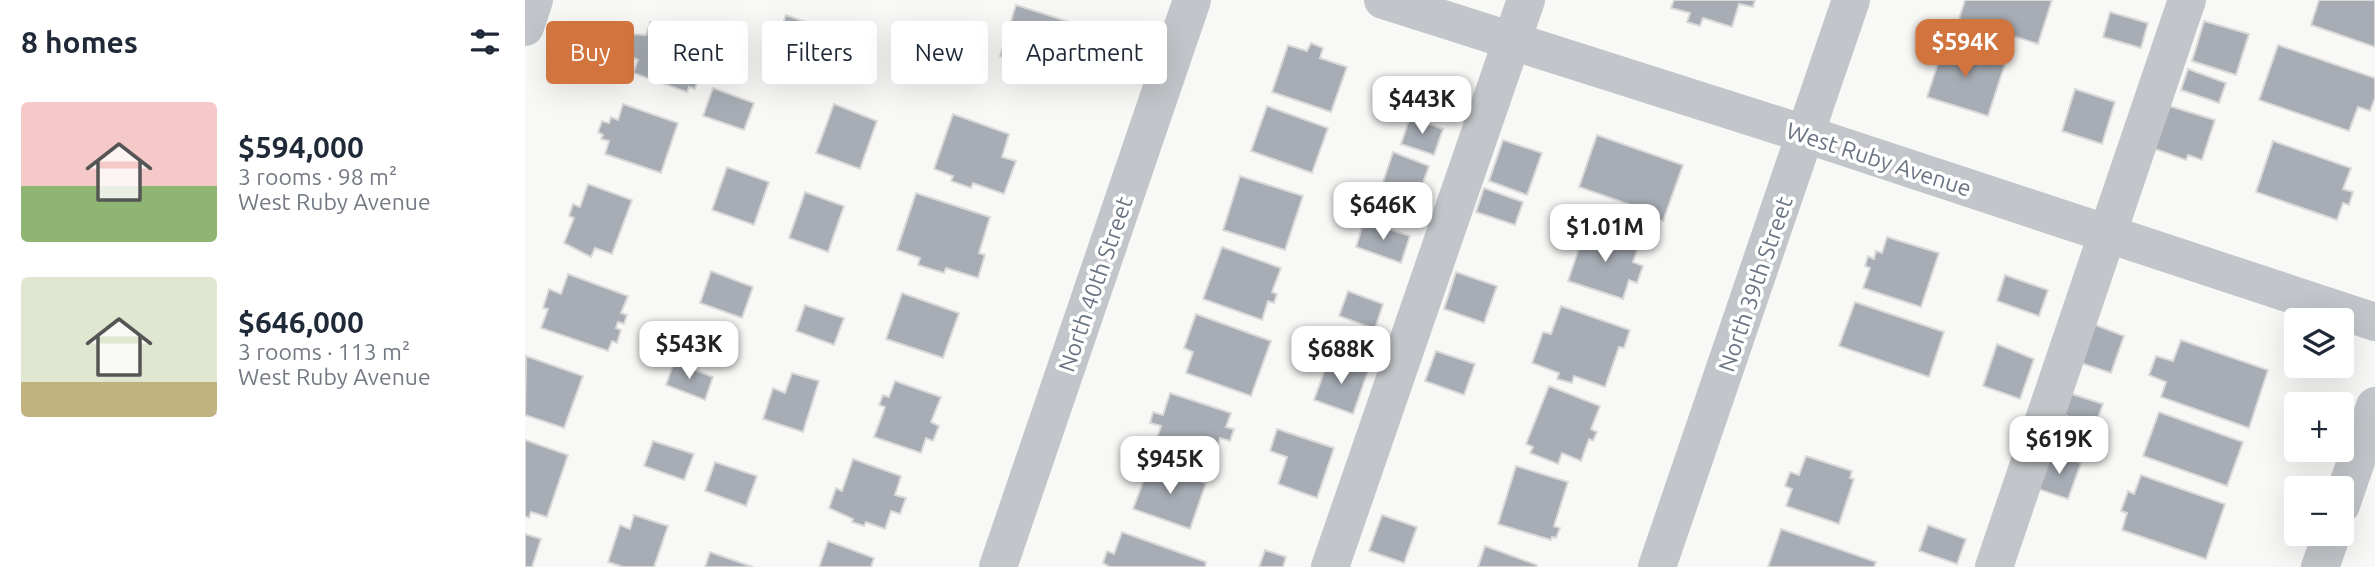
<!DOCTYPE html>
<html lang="en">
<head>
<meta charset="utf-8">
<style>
	body { margin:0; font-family:Ubuntu,sans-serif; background:#f2f2f3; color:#1f2937; height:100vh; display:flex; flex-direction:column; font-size:26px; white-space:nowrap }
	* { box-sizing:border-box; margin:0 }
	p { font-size:23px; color:#747a83 }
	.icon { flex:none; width:38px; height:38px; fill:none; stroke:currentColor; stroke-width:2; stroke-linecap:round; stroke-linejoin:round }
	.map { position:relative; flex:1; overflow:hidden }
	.details { display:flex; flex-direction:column; background:#fff; width:525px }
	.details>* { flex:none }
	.hud { position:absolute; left:21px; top:21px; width:665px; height:63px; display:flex; gap:14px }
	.controls { position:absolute; left:1759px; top:308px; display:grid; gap:14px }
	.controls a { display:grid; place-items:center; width:70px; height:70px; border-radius:7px; background:#fff; box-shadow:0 7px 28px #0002; font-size:35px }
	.price { position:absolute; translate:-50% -60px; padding:0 16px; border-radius:14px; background:#fff; color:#222; font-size:23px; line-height:46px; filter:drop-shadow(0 2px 4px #0008) }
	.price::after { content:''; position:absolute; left:50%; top:42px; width:21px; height:16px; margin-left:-10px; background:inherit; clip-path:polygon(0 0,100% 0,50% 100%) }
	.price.selected { background:#d1743e; color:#fff }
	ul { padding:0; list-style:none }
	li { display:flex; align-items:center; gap:21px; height:175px; padding:0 21px }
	li span { display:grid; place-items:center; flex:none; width:196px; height:140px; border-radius:7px; color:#555 }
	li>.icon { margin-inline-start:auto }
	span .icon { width:84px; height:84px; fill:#fffc; stroke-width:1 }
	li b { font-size:30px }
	h2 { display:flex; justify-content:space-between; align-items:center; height:84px; padding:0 21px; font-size:30px }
	.pill { padding:0 24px; border-radius:7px; background:#fff; box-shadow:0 7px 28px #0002; font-size:24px; line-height:63px }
	.pill.selected { background:#d1743e; color:#fff }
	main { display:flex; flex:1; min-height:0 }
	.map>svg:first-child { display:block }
</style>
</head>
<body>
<main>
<section class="details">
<h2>8 homes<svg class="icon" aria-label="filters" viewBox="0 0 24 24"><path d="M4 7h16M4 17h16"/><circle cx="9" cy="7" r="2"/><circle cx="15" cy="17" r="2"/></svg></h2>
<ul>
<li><span style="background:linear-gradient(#f6c9c9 60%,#8fb573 0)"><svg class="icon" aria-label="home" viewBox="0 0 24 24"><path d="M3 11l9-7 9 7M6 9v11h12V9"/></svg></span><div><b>$594,000</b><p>3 rooms · 98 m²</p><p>West Ruby Avenue</p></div></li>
<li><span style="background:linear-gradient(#dfe7d0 75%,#c2b280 0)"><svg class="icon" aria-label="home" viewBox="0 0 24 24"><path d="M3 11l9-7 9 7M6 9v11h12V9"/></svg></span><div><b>$646,000</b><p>3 rooms · 113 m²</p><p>West Ruby Avenue</p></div></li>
</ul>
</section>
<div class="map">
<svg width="1850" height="567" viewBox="0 0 1850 567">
	<rect width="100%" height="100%" fill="#f8f8f6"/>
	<g fill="#a8adb5" stroke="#dadad9" stroke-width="2">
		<path d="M 1149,0 L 1230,0 L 1228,7 L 1214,4 L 1207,27 L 1178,18 L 1175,26 L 1162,22 L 1165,13 L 1146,8 Z"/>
		<path d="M 1440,0 L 1527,0 L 1513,44 L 1434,19 Z"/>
		<path d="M 1794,0 L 1850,0 L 1850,47 L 1786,25 Z"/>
		<path d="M 491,5 L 560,27 L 553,50 L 562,53 L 553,81 L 475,56 Z"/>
		<path d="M 1585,12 L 1623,23 L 1616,48 L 1578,37 Z"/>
		<path d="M 261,15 L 298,28 L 287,60 L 249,47 Z"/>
		<path d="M 1679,21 L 1724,34 L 1711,75 L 1667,61 Z"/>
		<path d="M 125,22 L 179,41 L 167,72 L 175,74 L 170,89 L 164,87 L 162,92 L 108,73 L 113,60 L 97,52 L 104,34 L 121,35 Z"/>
		<path d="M 1412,42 L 1480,64 L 1463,116 L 1402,97 L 1414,60 L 1406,59 Z"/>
		<path d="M 786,43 L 798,48 L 795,58 L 822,67 L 806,112 L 747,92 L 763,45 L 782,51 Z"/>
		<path d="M 1753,45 L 1850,78 L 1850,98 L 1845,111 L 1833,107 L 1824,131 L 1734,100 Z"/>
		<path d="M 1663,69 L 1701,83 L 1694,103 L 1656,90 Z"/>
		<path d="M 188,88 L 229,103 L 219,130 L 178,116 Z"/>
		<path d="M 1550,89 L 1590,102 L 1577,144 L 1537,131 Z"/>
		<path d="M 98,104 L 153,123 L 136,173 L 80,154 L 84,141 L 76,139 L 78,135 L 73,132 L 77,121 L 84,123 L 86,117 L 93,120 Z"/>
		<path d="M 309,104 L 352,121 L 335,169 L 291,153 Z"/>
		<path d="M 1641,105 L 1690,120 L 1677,160 L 1663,155 L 1661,160 L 1627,148 Z"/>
		<path d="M 742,106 L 803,128 L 787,173 L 726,151 Z"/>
		<path d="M 428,114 L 484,134 L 477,157 L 491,161 L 479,194 L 448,183 L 446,188 L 426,181 L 428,176 L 409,169 Z"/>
		<path d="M 885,117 L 918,129 L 909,155 L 876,144 Z"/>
		<path d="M 1072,135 L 1158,165 L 1138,221 L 1110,212 L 1112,207 L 1054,187 Z"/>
		<path d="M 978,140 L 1017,153 L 1002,195 L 964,181 Z"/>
		<path d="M 1748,141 L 1826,168 L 1818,189 L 1828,192 L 1824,205 L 1818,203 L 1812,220 L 1731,192 Z"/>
		<path d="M 868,152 L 904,166 L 894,194 L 858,182 Z"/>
		<path d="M 202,167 L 244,182 L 229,225 L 187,210 Z"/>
		<path d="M 715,176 L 778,196 L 760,250 L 698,230 Z"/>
		<path d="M 63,184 L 107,200 L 87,254 L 70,248 L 66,257 L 39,243 L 49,218 L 44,216 L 48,204 L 55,207 Z"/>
		<path d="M 959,188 L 998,202 L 990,225 L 951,212 Z"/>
		<path d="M 280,192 L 319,206 L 303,252 L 264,238 Z"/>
		<path d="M 391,193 L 465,217 L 454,253 L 460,255 L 453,278 L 421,268 L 419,273 L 393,265 L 395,258 L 372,250 Z"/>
		<path d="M 839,221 L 885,236 L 876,263 L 831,247 Z"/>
		<path d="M 1061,227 L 1114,245 L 1108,262 L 1118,266 L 1112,283 L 1104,280 L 1098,299 L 1043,281 Z"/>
		<path d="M 1362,237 L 1414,253 L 1396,307 L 1338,288 L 1345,268 L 1340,266 L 1343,256 L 1349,259 L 1351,251 L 1357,253 Z"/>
		<path d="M 697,247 L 756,268 L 747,292 L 752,294 L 749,303 L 743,301 L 737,320 L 678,299 Z"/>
		<path d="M 186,271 L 228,287 L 217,318 L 175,303 Z"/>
		<path d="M 931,272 L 972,286 L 959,323 L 919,309 Z"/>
		<path d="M 43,274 L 103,296 L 96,313 L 102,315 L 99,324 L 93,322 L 91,328 L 96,330 L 92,343 L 87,341 L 83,351 L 16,328 L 23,309 L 18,308 L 24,289 L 36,294 Z"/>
		<path d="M 1480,275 L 1523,290 L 1514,316 L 1472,301 Z"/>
		<path d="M 823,291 L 858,304 L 850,329 L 814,316 Z"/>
		<path d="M 377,293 L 434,313 L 418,358 L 361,339 Z"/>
		<path d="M 1330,302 L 1419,332 L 1404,377 L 1314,346 Z"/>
		<path d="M 280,305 L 319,318 L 309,345 L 271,331 Z"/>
		<path d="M 1036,306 L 1105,330 L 1099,348 L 1094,347 L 1080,387 L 1049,376 L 1047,383 L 1032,379 L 1034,373 L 1007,363 L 1018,332 L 1026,334 Z"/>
		<path d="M 671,314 L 746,341 L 726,396 L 661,373 L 668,352 L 659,348 Z"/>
		<path d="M 1563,322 L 1599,336 L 1586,373 L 1550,361 Z"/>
		<path d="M 1656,340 L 1743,370 L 1724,428 L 1636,397 L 1641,382 L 1624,375 L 1631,356 L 1648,361 Z"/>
		<path d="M 1472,344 L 1509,359 L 1495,399 L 1458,386 Z"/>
		<path d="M 911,351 L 950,364 L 939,395 L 900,381 Z"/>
		<path d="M 1,356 L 58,376 L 39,428 L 0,415 Z"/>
		<path d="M 804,358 L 843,371 L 828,414 L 789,400 Z"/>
		<path d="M 149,362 L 188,377 L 180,400 L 141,385 Z"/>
		<path d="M 267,373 L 294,381 L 278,432 L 238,419 L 248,388 L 260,393 Z"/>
		<path d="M 370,381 L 416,397 L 406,422 L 414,426 L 408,441 L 401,438 L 396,453 L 349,437 L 360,407 L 354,405 L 358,395 L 364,397 Z"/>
		<path d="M 1024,386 L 1075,406 L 1066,429 L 1072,432 L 1068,441 L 1064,439 L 1056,461 L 1037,453 L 1033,464 L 1005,453 L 1008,447 L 1001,444 Z"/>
		<path d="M 645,393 L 706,413 L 701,427 L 709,429 L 705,441 L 695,438 L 690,456 L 632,438 L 636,426 L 625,423 L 628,412 L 638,415 Z"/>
		<path d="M 1544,393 L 1578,404 L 1570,426 L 1536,414 Z"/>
		<path d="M 1634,412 L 1718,442 L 1702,486 L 1618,456 Z"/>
		<path d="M 752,429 L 809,448 L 792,498 L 753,484 L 762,457 L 745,451 Z"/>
		<path d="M 0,440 L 43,455 L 22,517 L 6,512 L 4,518 L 0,516 Z"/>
		<path d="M 128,441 L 169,454 L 159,480 L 119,466 Z"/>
		<path d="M 1526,453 L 1556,463 L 1543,499 L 1513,489 Z"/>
		<path d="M 1281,456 L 1327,471 L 1325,478 L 1329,479 L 1314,524 L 1261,506 L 1267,489 L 1260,486 L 1265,472 L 1274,475 Z"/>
		<path d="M 328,459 L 376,476 L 370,495 L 381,498 L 375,514 L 366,511 L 360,529 L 341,522 L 339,526 L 327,522 L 328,519 L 304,508 L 311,488 L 317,491 Z"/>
		<path d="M 190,462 L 232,476 L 221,506 L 180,491 Z"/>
		<path d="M 625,463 L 681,483 L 665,529 L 608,509 Z"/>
		<path d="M 991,466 L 1043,482 L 1029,526 L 1035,528 L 1031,538 L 1027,537 L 1026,540 L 973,524 Z"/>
		<path d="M 1616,475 L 1700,504 L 1681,559 L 1597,530 L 1602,513 L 1596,511 L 1603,491 L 1609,494 Z"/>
		<path d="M 109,515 L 143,526 L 129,567 L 98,567 L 83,562 L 95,525 L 105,529 Z"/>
		<path d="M 857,515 L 892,527 L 879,563 L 844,551 Z"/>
		<path d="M 1403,525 L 1441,539 L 1432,564 L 1394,551 Z"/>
		<path d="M 1256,529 L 1351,562 L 1349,567 L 1243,567 Z"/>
		<path d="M 597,532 L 681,562 L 680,567 L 585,567 L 578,563 L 582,551 L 589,554 Z"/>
		<path d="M 0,534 L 16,539 L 7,567 L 0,567 Z"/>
		<path d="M 303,541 L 349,558 L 346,567 L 294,567 Z"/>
		<path d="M 960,546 L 1012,565 L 1011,567 L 953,567 Z"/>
		<path d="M 740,550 L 761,557 L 758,567 L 734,567 Z"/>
		<path d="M 185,552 L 228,567 L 180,567 Z"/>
	</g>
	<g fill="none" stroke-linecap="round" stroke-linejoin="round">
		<g stroke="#c2c5c9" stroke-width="38">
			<path d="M 858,0 L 1280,134 L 1850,322"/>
			<path d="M 0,27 L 9,0"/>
			<path d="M 1816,505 L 1850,406"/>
			<path d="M 473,567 L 667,0"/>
			<path d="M 805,567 L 1001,0"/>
			<path d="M 1132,567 L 1326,0"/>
			<path d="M 1469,567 L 1662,0"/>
			<path d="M 1795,567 L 1807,534"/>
		</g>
	</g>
	<g text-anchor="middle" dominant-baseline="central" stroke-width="7" stroke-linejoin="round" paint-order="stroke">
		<g font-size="23" fill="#6b7584" stroke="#fff">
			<text transform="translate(1354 159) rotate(18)">West Ruby Avenue</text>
			<text transform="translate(570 284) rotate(-71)">North 40th Street</text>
			<text transform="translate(1230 284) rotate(-71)">North 39th Street</text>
		</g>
	</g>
</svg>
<div class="controls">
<a><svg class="icon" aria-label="layers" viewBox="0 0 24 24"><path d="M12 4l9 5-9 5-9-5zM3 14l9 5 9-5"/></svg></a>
<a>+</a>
<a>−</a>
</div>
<b class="price selected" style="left:1440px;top:79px">$594K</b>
<b class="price" style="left:897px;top:136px">$443K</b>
<b class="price" style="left:858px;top:242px">$646K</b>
<b class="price" style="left:1080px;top:264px">$1.01M</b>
<b class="price" style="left:164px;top:381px">$543K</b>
<b class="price" style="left:816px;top:386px">$688K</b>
<b class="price" style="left:1534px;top:476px">$619K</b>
<b class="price" style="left:645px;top:496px">$945K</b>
<div class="hud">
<a class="pill selected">Buy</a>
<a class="pill">Rent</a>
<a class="pill">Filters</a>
<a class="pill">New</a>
<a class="pill">Apartment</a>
</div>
</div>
</main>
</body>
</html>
